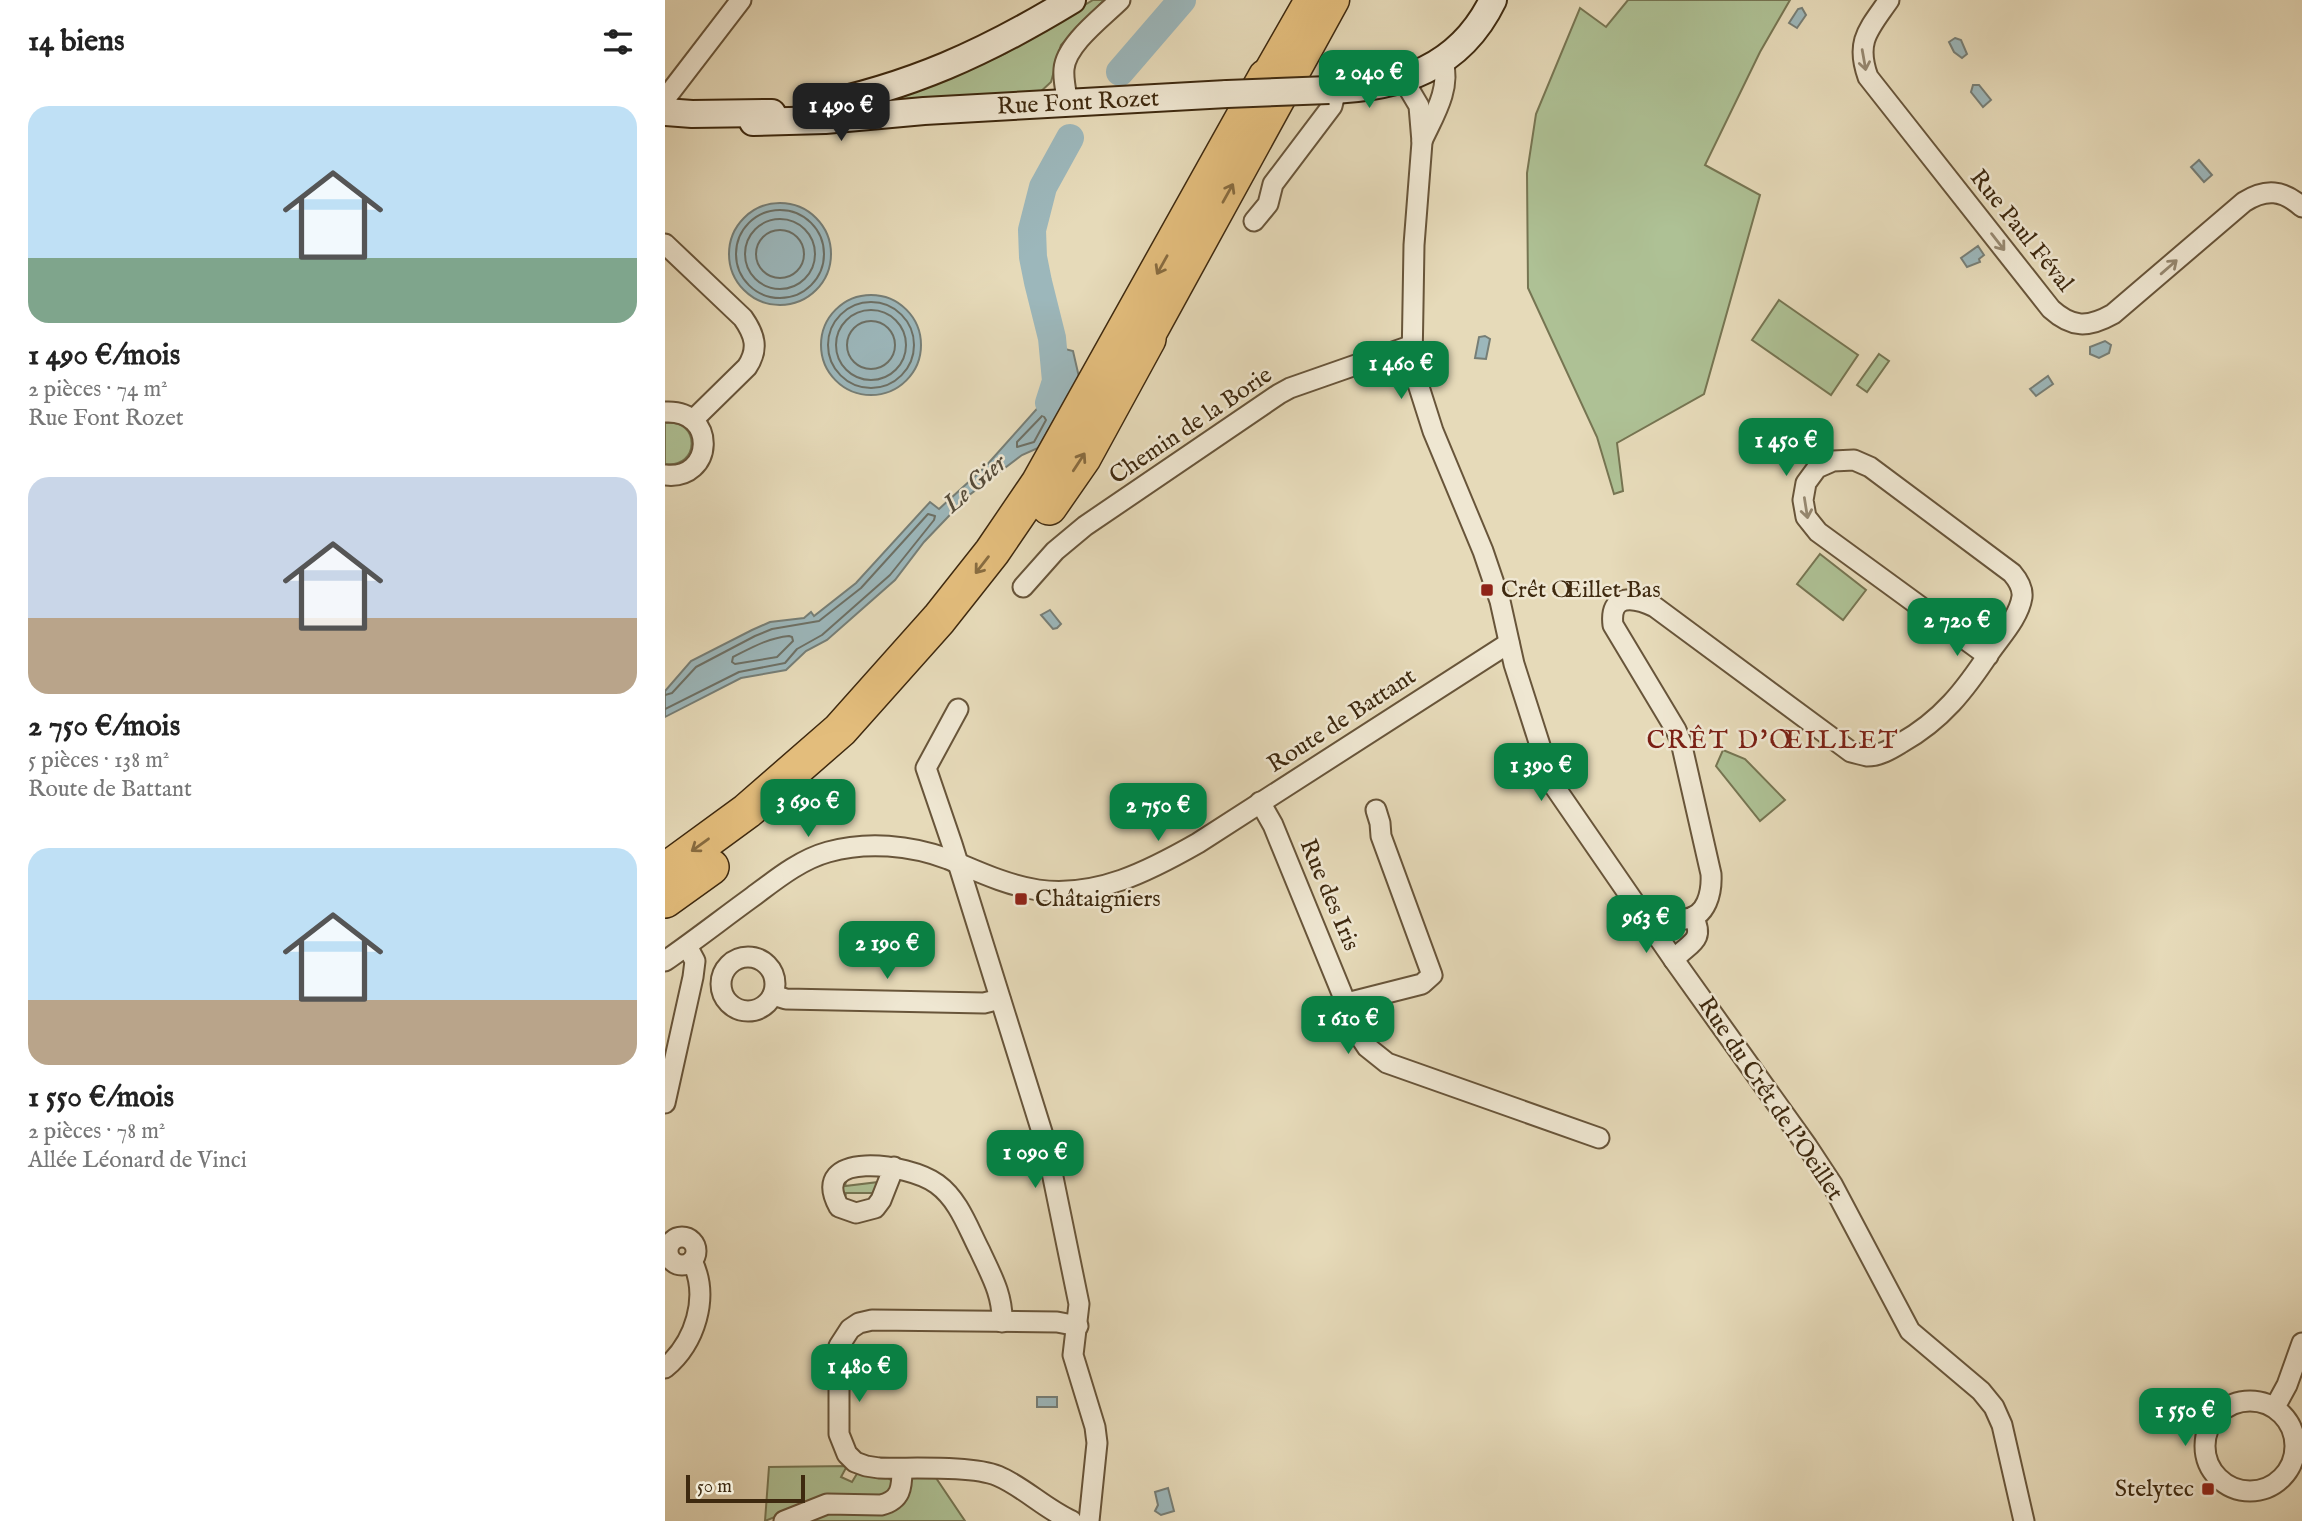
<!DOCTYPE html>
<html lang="fr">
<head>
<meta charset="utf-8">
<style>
	body { margin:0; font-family:"IM FELL English",serif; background:#f6f6f6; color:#222; height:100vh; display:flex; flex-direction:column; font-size:26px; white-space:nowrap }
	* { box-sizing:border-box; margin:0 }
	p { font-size:23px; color:#767676 }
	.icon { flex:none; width:38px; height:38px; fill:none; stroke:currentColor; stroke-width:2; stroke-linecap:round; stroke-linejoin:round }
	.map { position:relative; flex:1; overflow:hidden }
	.drawer { display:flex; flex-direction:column; background:#fff; width:665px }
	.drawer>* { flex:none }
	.scale { position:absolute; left:21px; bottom:18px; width:119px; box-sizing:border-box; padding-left:7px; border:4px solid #3e290f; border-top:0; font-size:19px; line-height:24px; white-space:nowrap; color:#3e290f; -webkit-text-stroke:5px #efe7d2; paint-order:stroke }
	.price { position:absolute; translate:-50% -60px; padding:0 16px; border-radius:14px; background:#0b8043; color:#fff; font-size:23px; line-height:46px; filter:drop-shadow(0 2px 4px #0008) }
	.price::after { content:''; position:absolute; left:50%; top:42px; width:21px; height:16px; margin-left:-10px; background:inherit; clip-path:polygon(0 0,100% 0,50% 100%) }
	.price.on { background:#222; color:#fff }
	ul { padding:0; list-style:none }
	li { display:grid; align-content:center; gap:14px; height:371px; padding:0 28px }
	li span { display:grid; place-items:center; height:217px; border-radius:21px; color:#555 }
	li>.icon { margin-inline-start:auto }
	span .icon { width:126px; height:126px; fill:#fffc; stroke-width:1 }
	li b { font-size:30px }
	h2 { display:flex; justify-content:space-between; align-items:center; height:84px; padding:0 28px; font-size:30px }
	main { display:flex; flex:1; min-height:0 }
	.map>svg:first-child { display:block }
</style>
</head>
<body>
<main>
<section class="drawer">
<h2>14 biens<svg class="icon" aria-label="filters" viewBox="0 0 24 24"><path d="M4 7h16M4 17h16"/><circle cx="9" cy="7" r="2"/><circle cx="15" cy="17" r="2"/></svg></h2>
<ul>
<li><span style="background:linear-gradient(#bfe0f5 70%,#7fa58c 0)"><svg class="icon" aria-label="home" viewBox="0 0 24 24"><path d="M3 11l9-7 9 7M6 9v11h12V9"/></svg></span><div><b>1 490 €/mois</b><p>2 pièces · 74 m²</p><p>Rue Font Rozet</p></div></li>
<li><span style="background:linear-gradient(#c9d6e8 65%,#b9a48a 0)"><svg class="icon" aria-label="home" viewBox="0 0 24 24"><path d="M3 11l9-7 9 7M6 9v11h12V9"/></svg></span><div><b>2 750 €/mois</b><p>5 pièces · 138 m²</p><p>Route de Battant</p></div></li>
<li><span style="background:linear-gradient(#bfe0f5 70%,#b9a48a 0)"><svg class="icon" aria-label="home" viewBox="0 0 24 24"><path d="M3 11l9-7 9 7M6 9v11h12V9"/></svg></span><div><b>1 550 €/mois</b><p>2 pièces · 78 m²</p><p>Allée Léonard de Vinci</p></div></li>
</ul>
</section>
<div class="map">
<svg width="1637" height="1521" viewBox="0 0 1637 1521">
	<rect width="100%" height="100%" fill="#e6dab9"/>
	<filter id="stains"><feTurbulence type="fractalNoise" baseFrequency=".00286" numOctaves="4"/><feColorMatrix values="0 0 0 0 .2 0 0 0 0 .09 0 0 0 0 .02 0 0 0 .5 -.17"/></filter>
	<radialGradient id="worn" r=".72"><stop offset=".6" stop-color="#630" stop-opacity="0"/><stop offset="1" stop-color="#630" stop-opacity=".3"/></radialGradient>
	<g fill="#aec195" stroke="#767552" stroke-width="2">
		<path d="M 428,0 L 439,0 L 396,45 L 386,82 L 372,95 L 235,100 L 237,96 L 289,77 L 341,53 Z"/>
		<path d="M 963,0 L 1125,0 L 1095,52 L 1040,165 L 1095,195 L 1039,394 L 952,443 L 958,491 L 949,494 L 932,437 L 863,288 L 862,173 L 871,114 L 915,8 L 941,27 Z"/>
		<path d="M 1114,300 L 1193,355 L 1166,395 L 1087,340 Z"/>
		<path d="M 1214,354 L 1224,361 L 1202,392 L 1192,385 Z"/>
		<path d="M 0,423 C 36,418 35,469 0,464 Z"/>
		<path d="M 1155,554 L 1201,590 L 1178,620 L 1132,584 Z"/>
		<path d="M 1058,750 L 1080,759 L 1120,800 L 1095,821 L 1051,766 Z"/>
		<path d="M 216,1171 L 218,1171 L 209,1193 L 181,1193 L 179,1203 L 174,1187 L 182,1176 L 180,1186 L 213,1182 Z"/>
		<path d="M 182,1466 L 176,1477 L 187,1482 L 193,1472 C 206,1473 221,1472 228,1483 L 222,1497 L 154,1499 L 100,1521 L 104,1467 Z"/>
		<path d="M 269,1475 L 300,1521 L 132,1521 L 154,1512 L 217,1511 L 244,1478 Z"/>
	</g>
	<g fill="#9cb7bb" stroke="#767e76" stroke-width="2">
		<path d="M 1137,8 L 1141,15 L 1132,28 L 1124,23 L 1133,9 Z"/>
		<path d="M 1290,38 L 1296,40 L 1302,54 L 1297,58 L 1289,52 L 1284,42 Z"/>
		<path d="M 1308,85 L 1314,85 L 1326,100 L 1318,107 L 1306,92 Z"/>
		<path d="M 1534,160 L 1547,175 L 1539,182 L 1526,167 Z"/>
		<circle cx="115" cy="254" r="51"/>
		<path d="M 1313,246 L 1319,255 L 1314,259 L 1315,262 L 1302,267 L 1296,258 Z"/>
		<circle cx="206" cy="345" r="50"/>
		<path d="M 820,336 L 825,339 L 821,359 L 810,358 L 814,337 Z"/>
		<path d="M 1440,341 L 1446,345 L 1444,353 L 1434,358 L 1425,354 L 1425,347 Z"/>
		<path d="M 392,347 L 408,351 L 414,377 L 373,448 L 357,455 L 303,496 L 259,542 L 230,580 L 162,640 L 141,651 L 121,670 L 76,678 L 0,717 L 0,691 L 26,661 L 87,630 L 105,622 L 139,618 L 146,612 L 149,616 L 191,583 L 265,502 L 274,509 L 320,467 L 378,402 L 386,386 Z"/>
		<path d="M 1383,376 L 1388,384 L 1371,396 L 1365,389 Z"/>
		<path d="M 385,610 L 396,624 L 392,628 L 388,629 L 376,615 Z"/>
		<rect x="372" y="1397" width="20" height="10"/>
		<path d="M 503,1488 L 509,1511 L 496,1515 L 490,1511 L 493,1505 L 490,1492 Z"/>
	</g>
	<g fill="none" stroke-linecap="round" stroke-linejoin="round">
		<g stroke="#6d7065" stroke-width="2">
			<circle cx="115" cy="254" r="44"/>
			<circle cx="115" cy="254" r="35"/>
			<circle cx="115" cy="254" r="24"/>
			<circle cx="206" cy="345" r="43"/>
			<circle cx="206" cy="345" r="35"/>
			<circle cx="206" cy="345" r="24"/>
			<path d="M 378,415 L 381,420 L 369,442 L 352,447 L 352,442 Z"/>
			<path d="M 124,636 L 127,637 L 128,641 L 112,657 L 70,664 L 67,662 L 68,657 C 86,648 103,638 124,636 Z"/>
			<path d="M 0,695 L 7,693 L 31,667 L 90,636 L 107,629 L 154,621 L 196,588 L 263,514 L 270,516 L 269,520 L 225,575 L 157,635 L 132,649 L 120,663 L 74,672 L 0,709"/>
		</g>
		<g stroke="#9cb7bb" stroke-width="28">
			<path d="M 455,72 L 517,0"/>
			<path d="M 384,403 L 391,381 L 387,338 L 373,282 L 368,257 L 367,230 L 378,187 L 405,138"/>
		</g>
		<g stroke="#68553a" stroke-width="23">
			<g id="street">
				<path d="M 1224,0 C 1204,29 1190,41 1203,77 L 1386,309 C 1407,328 1423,328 1448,314 L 1579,202 C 1601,188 1618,190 1637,207"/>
				<path d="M 738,79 L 754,106 L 757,142 L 749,245 L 747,365 L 768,431 L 818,551 L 835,601 L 849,664 L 887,783 L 1009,960 L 1142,1146 L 1167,1184 L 1245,1331 L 1316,1391 L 1329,1407 L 1337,1425 L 1359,1521"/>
				<path d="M 0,99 L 76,0"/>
				<path d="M 403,103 C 401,92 398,80 399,69 C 401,44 438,17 455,0"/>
				<path d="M 757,141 C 769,115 786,89 778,61"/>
				<path d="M 589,221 L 603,204 L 608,184 L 667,106 L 671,90"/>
				<path d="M 0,244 L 78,318 C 90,335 94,349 82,367 L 28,420"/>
				<path d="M 0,412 C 53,409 49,481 0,475"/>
				<path d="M 358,587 L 390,551 L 420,526 L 614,394 L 625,388 L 745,346"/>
				<path d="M 293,709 L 261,768 L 287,844 L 382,1148 L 414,1304 L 408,1355 L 430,1427 L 432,1443 L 424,1521"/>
				<path d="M 595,802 L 608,825 L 694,1035 L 702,1047 L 722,1063 L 934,1138"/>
				<path d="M 987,928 C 997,920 1007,921 1020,919 C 1042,917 1047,892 1046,874 L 1016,742 L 1011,730 L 948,625 C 944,593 969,597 990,607 L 1186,752 C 1191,753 1197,755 1202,756 C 1215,756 1226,749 1236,743 C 1277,720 1300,690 1325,652 C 1336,636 1354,617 1357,597 C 1358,588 1353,580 1347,573 L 1205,467 L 1189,460 L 1168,461 L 1152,468 L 1141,483 L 1138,500 L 1141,517 L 1153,532 L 1323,656"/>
				<circle cx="83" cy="984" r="27"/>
				<path d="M 1009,960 C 1021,944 1042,942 1028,917"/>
				<path d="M 0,961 C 29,941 57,919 86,898 C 109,881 134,860 163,852 C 202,841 245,845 283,859 C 312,871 341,885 373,890 C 432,898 484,871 533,843 L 844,643"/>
				<path d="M 108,995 L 121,999 L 319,1003 L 335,999"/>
				<path d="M 682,1003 L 757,984 L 767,975 L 716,836 L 715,823 L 711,810"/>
				<path d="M 0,1103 L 28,977 L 30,961 L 22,946"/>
				<path d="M 229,1167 L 216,1200 L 210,1208 L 191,1213 L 174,1207 C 142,1149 244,1163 272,1184 C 294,1200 303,1228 315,1251 C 326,1275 338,1295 337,1322"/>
				<circle cx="17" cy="1251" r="14"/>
				<path d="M 0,1368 C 30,1343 45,1297 27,1261"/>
				<circle cx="1585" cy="1446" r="45"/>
				<path d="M 1610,1407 L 1622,1385 L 1637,1343"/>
				<path d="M 119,1521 L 162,1504 L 216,1505 C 236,1500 237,1488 237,1469"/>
				<path d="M 407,1521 C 380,1509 359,1487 333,1476 C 307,1465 244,1469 214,1468 L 201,1466 L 190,1462 L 182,1454 L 174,1434 L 174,1346 L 185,1329 L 194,1323 L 207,1320 L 392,1322 L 413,1326"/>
			</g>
		</g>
		<g stroke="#3e290f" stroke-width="30">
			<g id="secondary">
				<path d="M 664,90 C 735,88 795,68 828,0"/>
				<path d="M 145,107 C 245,87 320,53 407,0"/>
				<path d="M 0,112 L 27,114 L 107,113"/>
				<path d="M 88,122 L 160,120 L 259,111 L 562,94"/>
			</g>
		</g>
		<g stroke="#3e290f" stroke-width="33">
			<g id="primary">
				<path d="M 601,77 L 645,0"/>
				<path d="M 483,339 L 669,0"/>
			</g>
		</g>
		<g stroke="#3e290f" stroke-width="38">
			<g id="highway">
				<path d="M 384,507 L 418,458 L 483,339"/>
				<path d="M 0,871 L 82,811 L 175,730 L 274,619 L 327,552 L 374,483 L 601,77"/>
				<path d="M 0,900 L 46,867"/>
			</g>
		</g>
		<use href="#street" stroke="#efe7d2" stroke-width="19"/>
		<use href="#secondary" stroke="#efe7d2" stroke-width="26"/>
		<use href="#primary" stroke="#e3bd7c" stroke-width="30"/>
		<use href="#highway" stroke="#e3bd7c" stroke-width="35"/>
		<g stroke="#3e290f" stroke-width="30" stroke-linecap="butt">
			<path id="secondary-bridge" d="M 562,94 L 664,90"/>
		</g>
		<use href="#secondary-bridge" stroke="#efe7d2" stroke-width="26"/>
	</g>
	<defs><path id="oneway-shaft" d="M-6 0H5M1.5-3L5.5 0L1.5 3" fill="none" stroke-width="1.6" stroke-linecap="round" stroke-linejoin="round" transform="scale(1.75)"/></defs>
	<g stroke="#968870">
		<use href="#oneway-shaft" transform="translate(1199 60) rotate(80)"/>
		<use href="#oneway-shaft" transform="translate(1333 242) rotate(52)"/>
		<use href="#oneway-shaft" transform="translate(1504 267) rotate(-41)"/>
		<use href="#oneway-shaft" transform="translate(1141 508) rotate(81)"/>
	</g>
	<g stroke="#886c40">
		<use href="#oneway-shaft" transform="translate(563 193) rotate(-61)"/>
		<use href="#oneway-shaft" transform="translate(497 265) rotate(119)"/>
		<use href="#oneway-shaft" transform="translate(414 462) rotate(-57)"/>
		<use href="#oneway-shaft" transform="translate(317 565) rotate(128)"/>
		<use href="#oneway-shaft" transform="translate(35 845) rotate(144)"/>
	</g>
	<g fill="#8f2418" stroke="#efe7d2" stroke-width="2.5">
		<rect x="815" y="583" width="14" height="14" rx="3.5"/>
		<rect x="349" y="892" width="14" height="14" rx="3.5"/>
		<rect x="1536" y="1482" width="14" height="14" rx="3.5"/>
	</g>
	<g text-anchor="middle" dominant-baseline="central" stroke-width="5" stroke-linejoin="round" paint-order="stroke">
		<g font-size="24" fill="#3e290f" stroke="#efe7d2">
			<text transform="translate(413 103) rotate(-3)">Rue Font Rozet</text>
			<text transform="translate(1356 231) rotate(51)">Rue Paul Féval</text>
			<text transform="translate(526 426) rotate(-34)">Chemin de la Borie</text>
			<text transform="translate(677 721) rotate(-33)">Route de Battant</text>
			<text transform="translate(664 895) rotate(67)">Rue des Iris</text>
			<text transform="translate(1105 1099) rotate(56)">Rue du Crêt de l'Oeillet</text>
		</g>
		<g font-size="24" fill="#3e290f" stroke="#efe7d2" text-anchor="start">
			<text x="836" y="590">Crêt Œillet Bas</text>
			<text x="370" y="899">Châtaigniers</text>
			<text x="1529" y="1489" text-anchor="end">Stelytec</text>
		</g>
		<g font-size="26" font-style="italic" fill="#564c3a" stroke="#efe7d2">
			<text transform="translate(310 484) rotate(-41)">Le Gier</text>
		</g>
		<g font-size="26" letter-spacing="2" fill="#7a1f14" stroke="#efe7d2">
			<text x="1108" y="740">CRÊT D'ŒILLET</text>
		</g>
	</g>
	<rect width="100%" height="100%" filter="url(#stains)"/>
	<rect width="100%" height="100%" fill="url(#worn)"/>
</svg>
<div class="scale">50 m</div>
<b class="price" style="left:704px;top:110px">2 040 €</b>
<b class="price on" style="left:176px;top:143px">1 490 €</b>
<b class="price" style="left:736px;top:401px">1 460 €</b>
<b class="price" style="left:1121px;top:478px">1 450 €</b>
<b class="price" style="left:1292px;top:658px">2 720 €</b>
<b class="price" style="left:876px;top:803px">1 390 €</b>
<b class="price" style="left:143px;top:839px">3 690 €</b>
<b class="price" style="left:493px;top:843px">2 750 €</b>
<b class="price" style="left:981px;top:955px">963 €</b>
<b class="price" style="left:222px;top:981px">2 190 €</b>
<b class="price" style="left:683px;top:1056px">1 610 €</b>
<b class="price" style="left:370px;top:1190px">1 090 €</b>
<b class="price" style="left:194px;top:1404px">1 480 €</b>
<b class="price" style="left:1520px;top:1448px">1 550 €</b>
</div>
</main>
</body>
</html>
